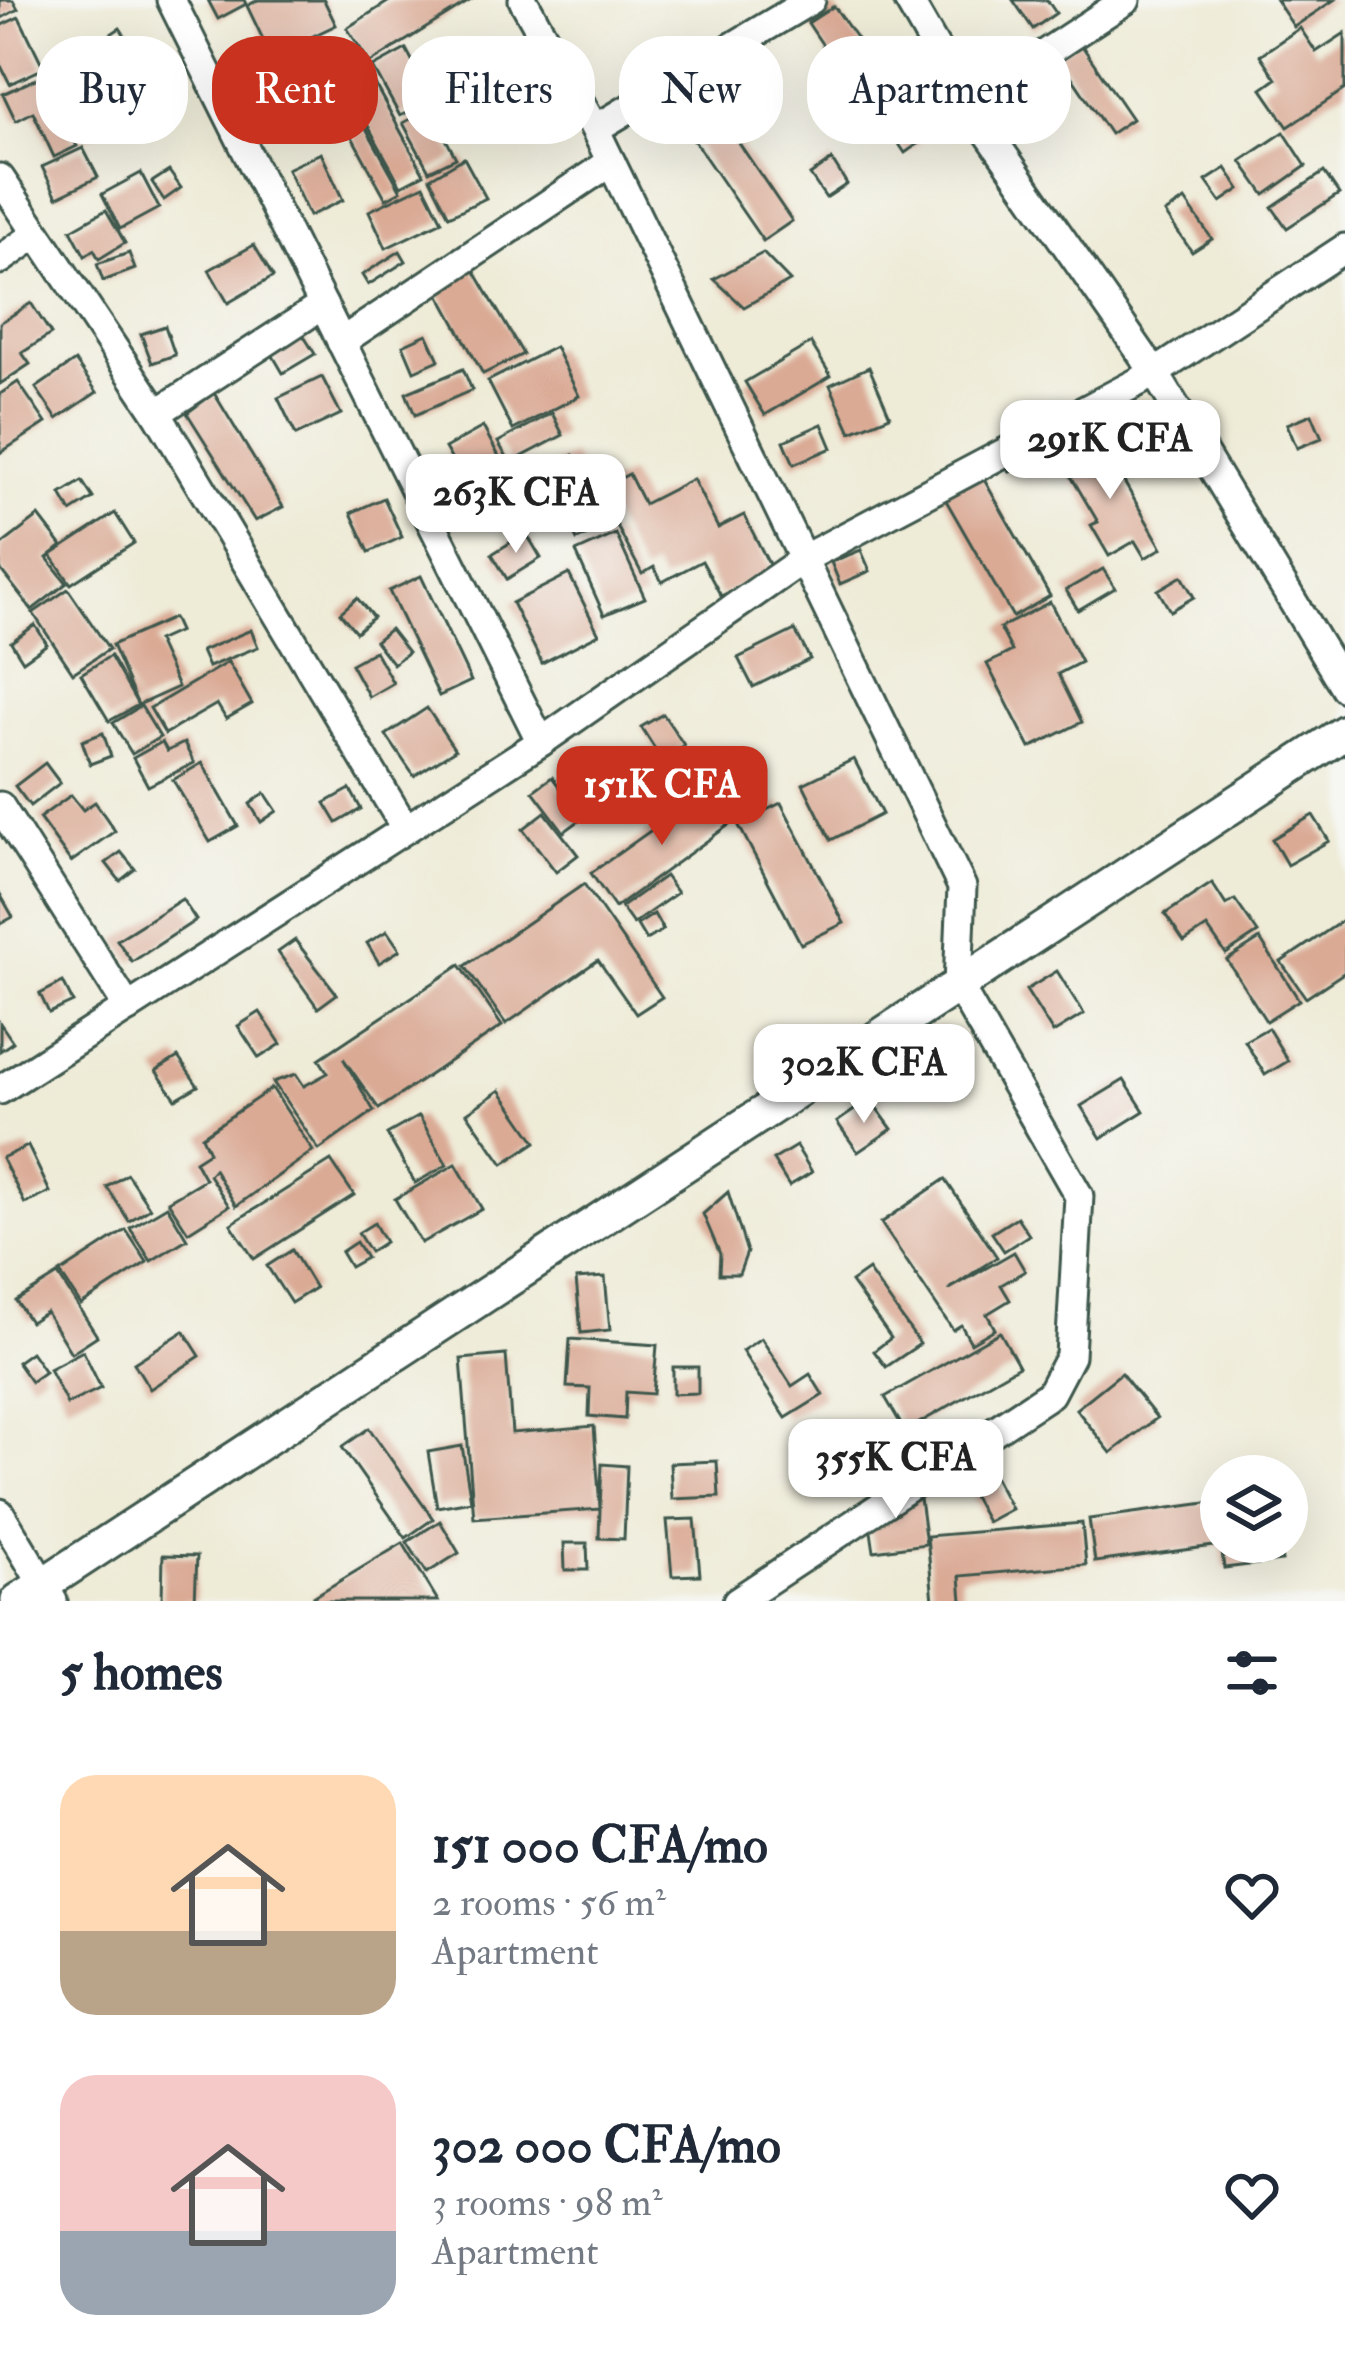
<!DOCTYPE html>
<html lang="en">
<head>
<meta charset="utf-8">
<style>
	body { margin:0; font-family:"IM FELL Double Pica",serif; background:#f2f2f3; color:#1f2937; height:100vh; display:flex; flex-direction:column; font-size:45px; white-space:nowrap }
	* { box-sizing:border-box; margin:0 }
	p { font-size:39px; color:#747a83 }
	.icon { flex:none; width:66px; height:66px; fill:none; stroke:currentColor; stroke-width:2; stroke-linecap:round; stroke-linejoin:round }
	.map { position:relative; height:1601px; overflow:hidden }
	.sheet { display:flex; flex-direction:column; background:#fff; flex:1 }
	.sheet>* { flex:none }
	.guide { position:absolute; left:36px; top:36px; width:1275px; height:108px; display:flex; gap:24px }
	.tools { position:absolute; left:1200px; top:1455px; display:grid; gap:24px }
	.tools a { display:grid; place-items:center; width:108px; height:108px; border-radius:50%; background:#fff; box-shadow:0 12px 48px #0002; font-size:60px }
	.price { position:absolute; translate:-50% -102px; padding:0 27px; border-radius:24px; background:#fff; color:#222; font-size:39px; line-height:78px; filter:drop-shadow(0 3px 6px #0008) }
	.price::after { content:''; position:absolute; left:50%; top:72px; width:36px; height:27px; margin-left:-18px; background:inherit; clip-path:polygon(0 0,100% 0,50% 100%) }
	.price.on { background:#c8321e; color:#fff }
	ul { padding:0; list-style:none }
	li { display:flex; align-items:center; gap:36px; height:300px; padding:0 60px }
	li span { display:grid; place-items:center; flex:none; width:336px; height:240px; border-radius:36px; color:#555 }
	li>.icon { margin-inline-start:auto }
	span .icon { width:144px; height:144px; fill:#fffc; stroke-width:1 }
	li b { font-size:51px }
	h2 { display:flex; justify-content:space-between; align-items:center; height:144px; padding:0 60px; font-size:51px }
	.tag { padding:0 42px; border-radius:48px; background:#fff; box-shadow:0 12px 48px #0002; font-size:42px; line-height:108px }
	.tag.on { background:#c8321e; color:#fff }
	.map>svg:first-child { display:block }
</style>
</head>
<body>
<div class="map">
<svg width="1345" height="1601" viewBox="0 0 1345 1601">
	<rect width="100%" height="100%" fill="#f6f6f2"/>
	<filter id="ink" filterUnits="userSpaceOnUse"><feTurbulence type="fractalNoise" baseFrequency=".00833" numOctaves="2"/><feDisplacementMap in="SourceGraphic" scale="24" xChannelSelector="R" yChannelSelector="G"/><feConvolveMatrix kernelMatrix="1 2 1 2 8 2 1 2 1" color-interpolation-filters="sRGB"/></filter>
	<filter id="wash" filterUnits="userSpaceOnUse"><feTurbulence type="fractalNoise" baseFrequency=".004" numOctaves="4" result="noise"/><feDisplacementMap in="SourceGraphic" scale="48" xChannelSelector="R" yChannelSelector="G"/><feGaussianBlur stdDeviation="2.7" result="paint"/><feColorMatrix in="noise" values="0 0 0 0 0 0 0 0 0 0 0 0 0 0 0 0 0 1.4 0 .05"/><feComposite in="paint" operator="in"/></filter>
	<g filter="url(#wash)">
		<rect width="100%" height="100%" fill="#eeebd7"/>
		<g id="blocks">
			<g fill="#daaa95">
				<path d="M 0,0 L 13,0 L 18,9 L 0,19 Z"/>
				<path d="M 208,0 L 244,0 L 246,4 L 218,19 Z"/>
				<path d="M 258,0 L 324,0 L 336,25 L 271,56 L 247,6 Z"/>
				<path d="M 391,0 L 471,0 L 370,63 L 347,28 Z"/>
				<path d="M 1013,0 L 1047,0 L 1056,13 L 1033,29 Z"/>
				<path d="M 1276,0 L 1334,0 L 1294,27 Z"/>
				<path d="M 834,6 L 871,59 L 844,77 L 808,23 Z"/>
				<path d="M 19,17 L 44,68 L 10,84 L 0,64 L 0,26 Z"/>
				<path d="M 120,28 L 145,66 L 107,91 L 82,53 Z"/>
				<path d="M 1300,28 L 1316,52 L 1345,33 L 1345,89 L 1288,127 L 1262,89 L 1276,79 L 1260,55 Z"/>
				<path d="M 1078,40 L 1132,119 L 1110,134 L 1057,55 Z"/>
				<path d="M 73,49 L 82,63 L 61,78 L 51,64 Z"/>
				<path d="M 406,49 L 433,99 L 400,116 L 373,67 Z"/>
				<path d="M 467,59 L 486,87 L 463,103 L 444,75 Z"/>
				<path d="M 367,70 L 424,174 L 401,186 L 344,82 Z"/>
				<path d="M 757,74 L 776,102 L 746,123 L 726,94 Z"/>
				<path d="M 43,76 L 77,146 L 54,157 L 33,112 L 16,121 L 3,94 Z"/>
				<path d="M 77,86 L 100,131 L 79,141 L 57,96 Z"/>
				<path d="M 707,96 L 792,221 L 763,241 L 677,116 Z"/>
				<path d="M 430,109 L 456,158 L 429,171 L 403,123 Z"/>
				<path d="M 357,112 L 401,191 L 386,199 L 345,124 Z"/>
				<path d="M 907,126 L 919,143 L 905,153 L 893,135 Z"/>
				<path d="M 1284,132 L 1306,166 L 1265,195 L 1241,161 Z"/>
				<path d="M 83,148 L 98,177 L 57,197 L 42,167 Z"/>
				<path d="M 321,153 L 343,200 L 309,216 L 287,169 Z"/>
				<path d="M 464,158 L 486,198 L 449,216 L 430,178 Z"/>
				<path d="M 832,160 L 847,184 L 826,198 L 810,175 Z"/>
				<path d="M 1226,168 L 1240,189 L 1221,202 L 1206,181 Z"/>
				<path d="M 169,171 L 181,188 L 164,200 L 152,182 Z"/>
				<path d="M 1324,172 L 1339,194 L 1287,228 L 1272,207 Z"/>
				<path d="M 141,173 L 159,208 L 120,229 L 102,194 Z"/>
				<path d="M 424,185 L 442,221 L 386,248 L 369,211 Z"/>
				<path d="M 1185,200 L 1212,239 L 1192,252 L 1165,213 Z"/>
				<path d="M 106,210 L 125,243 L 99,259 L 94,250 L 85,256 L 71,230 Z"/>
				<path d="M 254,245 L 273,277 L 228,303 L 209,270 Z"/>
				<path d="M 400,251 L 406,261 L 368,285 L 362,275 Z"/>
				<path d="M 129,253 L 135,269 L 103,281 L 97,264 Z"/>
				<path d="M 763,253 L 790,281 L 744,307 L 714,279 Z"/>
				<path d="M 471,265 L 523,354 L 483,374 L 437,290 Z"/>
				<path d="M 31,303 L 51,334 L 22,353 L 30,364 L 0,384 L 0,323 Z"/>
				<path d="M 165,326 L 175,355 L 152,363 L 141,334 Z"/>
				<path d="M 300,330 L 315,354 L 283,373 L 269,349 Z"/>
				<path d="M 427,334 L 439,360 L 414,371 L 403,345 Z"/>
				<path d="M 811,343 L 831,376 L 765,415 L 745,382 Z"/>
				<path d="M 555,347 L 579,396 L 513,430 L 488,381 Z"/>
				<path d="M 75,361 L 97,392 L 57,419 L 36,388 Z"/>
				<path d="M 869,367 L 890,416 L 851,432 L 830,385 Z"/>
				<path d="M 463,369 L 472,390 L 415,415 L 406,393 Z"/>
				<path d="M 322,377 L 341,414 L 296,435 L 278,398 Z"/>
				<path d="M 18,382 L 46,423 L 0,453 L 0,394 Z"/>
				<path d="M 214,393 L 283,507 L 255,521 L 187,413 Z"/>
				<path d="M 552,413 L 563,435 L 510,463 L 498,442 Z"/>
				<path d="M 1312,414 L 1322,438 L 1297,448 L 1287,424 Z"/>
				<path d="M 822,424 L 832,448 L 794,464 L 784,441 Z"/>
				<path d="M 483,427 L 501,460 L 464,481 L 445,448 Z"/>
				<path d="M 1030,430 L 1043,454 L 1010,472 L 996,448 Z"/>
				<path d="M 1100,440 L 1162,548 L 1145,558 L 1135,541 L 1109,556 L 1091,525 L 1098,522 L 1062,461 Z"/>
				<path d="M 573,455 L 609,524 L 577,540 L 553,493 L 510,515 L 498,493 Z"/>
				<path d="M 978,469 L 1050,596 L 1013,617 L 940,490 Z"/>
				<path d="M 629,474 L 644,504 L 693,479 L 718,528 L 744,515 L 772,570 L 721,596 L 702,561 L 662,582 L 654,567 L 642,574 L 598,490 Z"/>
				<path d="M 82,481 L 93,498 L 71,512 L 61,494 Z"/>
				<path d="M 384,498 L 402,537 L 369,552 L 351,513 Z"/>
				<path d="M 115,513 L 134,543 L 71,584 L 51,555 Z"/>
				<path d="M 39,516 L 62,546 L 47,558 L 67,583 L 32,610 L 0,569 L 0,546 Z"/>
				<path d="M 526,533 L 541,558 L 507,579 L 492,554 Z"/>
				<path d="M 616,534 L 645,598 L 604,615 L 576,552 Z"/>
				<path d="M 861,550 L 870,571 L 840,584 L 831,562 Z"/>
				<path d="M 1103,569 L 1115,588 L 1078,610 L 1066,590 Z"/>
				<path d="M 569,574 L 599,634 L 542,663 L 512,603 Z"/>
				<path d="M 421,576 L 471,681 L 439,696 L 389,591 Z"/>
				<path d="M 1182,576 L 1194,597 L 1170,611 L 1158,590 Z"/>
				<path d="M 68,589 L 109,649 L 73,673 L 33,613 Z"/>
				<path d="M 357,598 L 373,617 L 356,632 L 340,613 Z"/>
				<path d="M 1050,602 L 1081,662 L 1058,674 L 1082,722 L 1030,748 L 987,664 L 1012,651 L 1000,628 Z"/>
				<path d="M 173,618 L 179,631 L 157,641 L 178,687 L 138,705 L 112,645 Z"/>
				<path d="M 35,625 L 47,644 L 23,661 L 11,642 Z"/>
				<path d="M 390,629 L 408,652 L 393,664 L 375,641 Z"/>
				<path d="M 251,630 L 258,647 L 208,667 L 201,651 Z"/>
				<path d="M 795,630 L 810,659 L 753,687 L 738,658 Z"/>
				<path d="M 375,651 L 393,683 L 369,697 L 351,664 Z"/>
				<path d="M 110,656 L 138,705 L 109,721 L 81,674 Z"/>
				<path d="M 228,662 L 252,704 L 226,719 L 217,704 L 165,734 L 150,708 Z"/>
				<path d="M 141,706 L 160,737 L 132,754 L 113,723 Z"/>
				<path d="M 427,708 L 455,750 L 414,776 L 386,735 Z"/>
				<path d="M 663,714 L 684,745 L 662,760 L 641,727 Z"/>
				<path d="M 103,733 L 111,756 L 90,764 L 82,741 Z"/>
				<path d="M 162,742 L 167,751 L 184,743 L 194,763 L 148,786 L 133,758 Z"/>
				<path d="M 854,759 L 882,814 L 831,840 L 803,784 Z"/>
				<path d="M 45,763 L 60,783 L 30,806 L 15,786 Z"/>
				<path d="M 202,763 L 238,826 L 210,842 L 173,780 Z"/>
				<path d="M 552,777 L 583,818 L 564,832 L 533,791 Z"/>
				<path d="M 350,789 L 361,809 L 337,823 L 325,803 Z"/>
				<path d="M 709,789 L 733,822 L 615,908 L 591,873 Z"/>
				<path d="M 265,793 L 277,811 L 261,822 L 250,804 Z"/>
				<path d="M 71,795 L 83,810 L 95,802 L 115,831 L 71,862 L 39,818 Z"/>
				<path d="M 781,803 L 844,923 L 801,944 L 738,824 Z"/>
				<path d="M 545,812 L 578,855 L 556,872 L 523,829 Z"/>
				<path d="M 1313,815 L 1329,841 L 1287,865 L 1272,839 Z"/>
				<path d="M 121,852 L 135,869 L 120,881 L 106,863 Z"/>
				<path d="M 665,876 L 677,893 L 633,924 L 621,907 Z"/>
				<path d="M 1212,883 L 1226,905 L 1235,900 L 1258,933 L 1226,954 L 1207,927 L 1184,942 L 1165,914 Z"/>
				<path d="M 584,884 L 662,997 L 636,1014 L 598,960 L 506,1024 L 465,966 Z"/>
				<path d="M 0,894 L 13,917 L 0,924 Z"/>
				<path d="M 182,899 L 196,920 L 132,962 L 117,940 Z"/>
				<path d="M 654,914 L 663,930 L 646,940 L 637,925 Z"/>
				<path d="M 1345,919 L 1345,972 L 1306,998 L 1281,962 Z"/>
				<path d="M 387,931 L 400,950 L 379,963 L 367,943 Z"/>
				<path d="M 1260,939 L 1299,1000 L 1266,1021 L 1227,960 Z"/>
				<path d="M 295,940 L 337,994 L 318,1008 L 278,952 Z"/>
				<path d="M 460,965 L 502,1026 L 379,1109 L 343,1058 L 374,1111 L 319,1150 L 273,1082 L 296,1074 L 304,1086 L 328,1073 L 319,1059 Z"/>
				<path d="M 1057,971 L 1084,1014 L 1053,1033 L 1026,990 Z"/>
				<path d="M 63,982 L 73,1002 L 49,1013 L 40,994 Z"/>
				<path d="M 260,1012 L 281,1044 L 259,1058 L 238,1026 Z"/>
				<path d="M 0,1023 L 13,1042 L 0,1051 Z"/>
				<path d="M 1268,1028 L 1288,1061 L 1265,1075 L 1245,1041 Z"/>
				<path d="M 178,1057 L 198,1086 L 176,1099 L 156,1071 Z"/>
				<path d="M 1124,1080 L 1144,1111 L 1101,1138 L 1081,1106 Z"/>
				<path d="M 272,1088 L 313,1151 L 236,1206 L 214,1169 L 209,1175 L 229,1206 L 188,1232 L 168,1201 L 205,1179 L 195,1161 L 209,1152 L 202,1136 Z"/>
				<path d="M 500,1090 L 536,1142 L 503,1164 L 467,1113 Z"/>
				<path d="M 870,1099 L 892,1129 L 858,1152 L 837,1122 Z"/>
				<path d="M 419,1116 L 447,1165 L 415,1183 L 387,1134 Z"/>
				<path d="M 28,1146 L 50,1192 L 25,1204 L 2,1158 Z"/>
				<path d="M 796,1146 L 812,1172 L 789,1186 L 773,1160 Z"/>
				<path d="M 331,1161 L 354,1195 L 254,1259 L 231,1224 Z"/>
				<path d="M 456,1164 L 482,1209 L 421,1243 L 395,1199 Z"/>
				<path d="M 127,1174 L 150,1208 L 129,1221 L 107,1187 Z"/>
				<path d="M 945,1179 L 997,1257 L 948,1290 L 1014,1252 L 1025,1271 L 1001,1285 L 1010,1300 L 987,1314 L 995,1329 L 971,1343 L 961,1325 L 953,1330 L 881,1223 Z"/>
				<path d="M 728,1192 L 747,1252 L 739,1274 L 719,1274 L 720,1254 L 703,1214 Z"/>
				<path d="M 167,1206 L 187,1239 L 151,1261 L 130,1228 Z"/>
				<path d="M 1017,1217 L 1029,1235 L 1004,1251 L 992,1233 Z"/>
				<path d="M 374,1223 L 385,1242 L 370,1252 L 358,1233 Z"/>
				<path d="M 126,1230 L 147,1262 L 81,1305 L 60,1273 Z"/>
				<path d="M 356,1242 L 366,1258 L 350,1267 L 341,1252 Z"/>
				<path d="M 292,1250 L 315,1288 L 291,1303 L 267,1266 Z"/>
				<path d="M 868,1270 L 920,1344 L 886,1367 L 874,1351 L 891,1338 L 851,1282 Z"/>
				<path d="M 58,1275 L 97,1336 L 71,1353 L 46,1312 L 30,1322 L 16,1301 Z"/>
				<path d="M 605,1277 L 610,1330 L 581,1333 L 576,1279 Z"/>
				<path d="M 184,1331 L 200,1356 L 150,1389 L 134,1363 Z"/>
				<path d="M 1000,1332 L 1019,1366 L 905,1431 L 885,1397 Z"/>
				<path d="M 761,1338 L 792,1386 L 810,1374 L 823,1395 L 786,1418 L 742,1351 Z"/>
				<path d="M 570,1339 L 657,1345 L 653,1394 L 626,1392 L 625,1419 L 589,1416 L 590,1388 L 567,1387 Z"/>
				<path d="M 83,1351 L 101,1388 L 67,1404 L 49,1369 Z"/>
				<path d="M 31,1352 L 45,1372 L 31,1382 L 17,1362 Z"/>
				<path d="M 506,1355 L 512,1433 L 594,1426 L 600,1508 L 602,1464 L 627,1466 L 624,1539 L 599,1538 L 600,1509 L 474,1518 L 461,1359 Z"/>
				<path d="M 673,1367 L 698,1367 L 698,1393 L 673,1394 Z"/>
				<path d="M 1121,1373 L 1157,1418 L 1111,1453 L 1076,1409 Z"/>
				<path d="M 369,1428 L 433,1519 L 406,1538 L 342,1447 Z"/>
				<path d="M 462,1446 L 471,1501 L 437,1507 L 428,1452 Z"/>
				<path d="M 984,1458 L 1011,1509 L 987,1522 L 959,1471 Z"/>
				<path d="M 717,1461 L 719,1497 L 672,1499 L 670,1463 Z"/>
				<path d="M 919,1491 L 926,1544 L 874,1551 L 866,1498 Z"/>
				<path d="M 1221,1501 L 1221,1542 L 1279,1542 L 1282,1561 L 1224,1568 L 1221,1545 L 1095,1562 L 1089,1519 Z"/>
				<path d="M 695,1519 L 700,1575 L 672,1576 L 667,1520 Z"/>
				<path d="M 440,1521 L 459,1553 L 427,1573 L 407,1542 Z"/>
				<path d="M 1082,1523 L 1086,1565 L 960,1576 L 962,1601 L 933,1601 L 927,1536 Z"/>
				<path d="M 403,1543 L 438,1601 L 315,1601 L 313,1597 Z"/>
				<path d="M 564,1543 L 587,1543 L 588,1570 L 565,1570 Z"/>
				<path d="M 163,1555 L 197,1556 L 195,1601 L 162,1601 Z"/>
			</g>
		</g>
	</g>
	<g filter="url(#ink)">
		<use href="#blocks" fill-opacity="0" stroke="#3e574c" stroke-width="3"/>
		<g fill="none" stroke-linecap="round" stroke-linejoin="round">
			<g stroke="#3e574c" stroke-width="33">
				<g id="minor">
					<path d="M 171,0 L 541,742"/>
					<path d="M 523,0 L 595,129 L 962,887 L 958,985 L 1079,1196 L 1070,1356 L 1050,1394 L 737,1601"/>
					<path d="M 908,0 L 968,104 L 1155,373 L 1345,688"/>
					<path d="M 968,104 L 1126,0"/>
					<path d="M 595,129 L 811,0"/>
					<path d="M 0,178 L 157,413 L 404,826"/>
					<path d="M 0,260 L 35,235"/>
					<path d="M 341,342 L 611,162"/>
					<path d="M 157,413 L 323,305"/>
					<path d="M 0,806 L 128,1008"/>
					<path d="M 0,1090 L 541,742 L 805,558 L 1155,373 L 1345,248"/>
					<path d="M 0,1513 L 53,1601"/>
				</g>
			</g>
			<g stroke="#3e574c" stroke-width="39">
				<path id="tertiary" d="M 18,1601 L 1345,732"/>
			</g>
			<use href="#minor" stroke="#fff" stroke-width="27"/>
			<use href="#tertiary" stroke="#fff" stroke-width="33"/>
		</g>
	</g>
</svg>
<div class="tools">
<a><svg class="icon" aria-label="layers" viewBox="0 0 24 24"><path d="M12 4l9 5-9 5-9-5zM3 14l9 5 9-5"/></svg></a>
</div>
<b class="price" style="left:1110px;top:502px">291K CFA</b>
<b class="price" style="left:516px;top:556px">263K CFA</b>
<b class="price on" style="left:662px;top:848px">151K CFA</b>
<b class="price" style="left:864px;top:1126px">302K CFA</b>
<b class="price" style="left:896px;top:1521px">355K CFA</b>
<div class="guide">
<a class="tag">Buy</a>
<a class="tag on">Rent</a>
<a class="tag">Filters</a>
<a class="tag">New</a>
<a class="tag">Apartment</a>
</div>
</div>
<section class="sheet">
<h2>5 homes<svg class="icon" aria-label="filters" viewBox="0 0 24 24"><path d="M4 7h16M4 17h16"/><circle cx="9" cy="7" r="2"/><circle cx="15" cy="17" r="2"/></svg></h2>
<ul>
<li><span style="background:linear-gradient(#ffd9b3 65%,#b9a48a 0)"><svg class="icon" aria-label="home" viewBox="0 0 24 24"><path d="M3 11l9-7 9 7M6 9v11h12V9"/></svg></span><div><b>151 000 CFA/mo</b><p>2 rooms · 56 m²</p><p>Apartment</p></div><svg class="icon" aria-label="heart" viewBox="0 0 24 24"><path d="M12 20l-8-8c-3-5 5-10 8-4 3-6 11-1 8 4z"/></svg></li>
<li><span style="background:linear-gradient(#f6c9c9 65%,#9aa5b1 0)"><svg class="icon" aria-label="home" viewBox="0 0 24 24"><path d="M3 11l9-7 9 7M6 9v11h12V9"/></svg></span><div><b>302 000 CFA/mo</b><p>3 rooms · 98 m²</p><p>Apartment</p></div><svg class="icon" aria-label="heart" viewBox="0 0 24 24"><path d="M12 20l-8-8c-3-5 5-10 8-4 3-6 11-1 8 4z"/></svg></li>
</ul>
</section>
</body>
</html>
